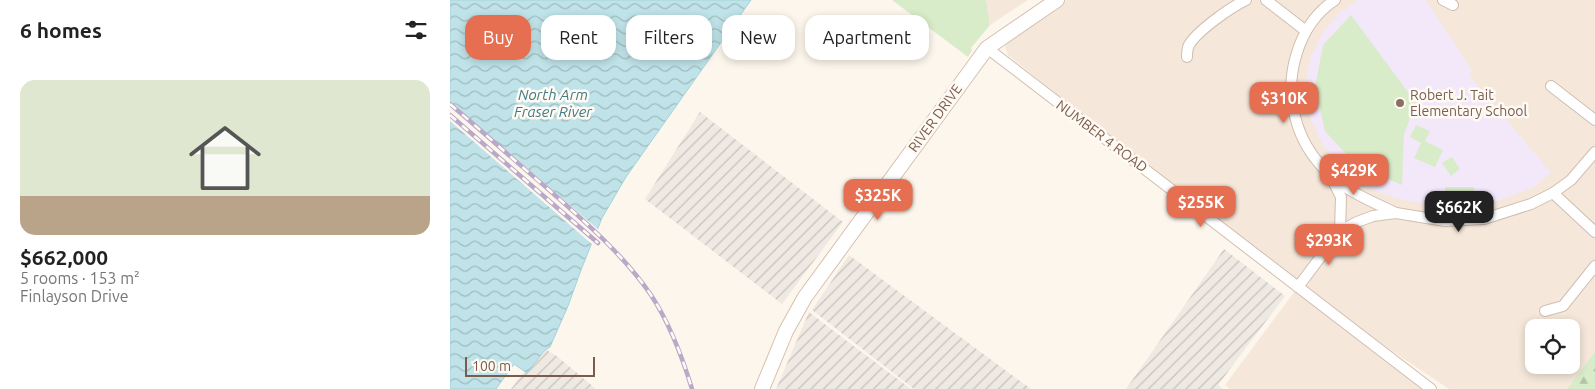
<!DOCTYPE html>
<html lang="en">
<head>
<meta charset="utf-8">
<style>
	body { margin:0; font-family:Ubuntu,sans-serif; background:#f2f2f2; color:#222; height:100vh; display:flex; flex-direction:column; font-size:19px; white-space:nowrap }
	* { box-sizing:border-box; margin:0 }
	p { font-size:16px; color:#767676 }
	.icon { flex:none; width:28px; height:28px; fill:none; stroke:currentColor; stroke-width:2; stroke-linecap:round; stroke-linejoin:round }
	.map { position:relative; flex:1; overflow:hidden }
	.side { display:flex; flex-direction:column; background:#fff; width:450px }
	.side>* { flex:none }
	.guide { position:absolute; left:15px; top:15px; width:475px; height:45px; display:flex; gap:10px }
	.tools { position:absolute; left:1075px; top:319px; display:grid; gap:10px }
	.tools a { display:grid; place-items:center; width:55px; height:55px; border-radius:10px; background:#fff; box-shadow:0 2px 8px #0003; font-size:25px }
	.scale { position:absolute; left:15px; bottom:12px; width:130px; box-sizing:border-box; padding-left:5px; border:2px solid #7a5c4d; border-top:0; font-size:14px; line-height:18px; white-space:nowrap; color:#7a5c4d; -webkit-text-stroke:4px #fffaf3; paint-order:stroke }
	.price { position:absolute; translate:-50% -42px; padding:0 11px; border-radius:10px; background:#e76f51; color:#fff; font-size:16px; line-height:32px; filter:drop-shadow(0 1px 2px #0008) }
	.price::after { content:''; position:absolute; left:50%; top:30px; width:15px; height:11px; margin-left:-8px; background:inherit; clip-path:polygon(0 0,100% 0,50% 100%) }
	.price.selected { background:#222; color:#fff }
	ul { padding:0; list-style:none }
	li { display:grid; align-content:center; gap:10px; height:265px; padding:0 20px }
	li+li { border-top:1px solid #e0e0e0 }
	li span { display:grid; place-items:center; height:155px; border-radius:15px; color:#555 }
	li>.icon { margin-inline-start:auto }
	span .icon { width:90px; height:90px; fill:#fffc; stroke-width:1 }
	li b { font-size:21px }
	h2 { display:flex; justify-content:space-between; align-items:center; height:60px; padding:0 20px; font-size:21px }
	.pill { padding:0 18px; border-radius:15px; background:#fff; box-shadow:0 2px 8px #0003; font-size:18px; line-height:45px }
	.pill.selected { background:#e76f51; color:#fff }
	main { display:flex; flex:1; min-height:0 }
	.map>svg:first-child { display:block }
</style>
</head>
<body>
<main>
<section class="side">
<h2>6 homes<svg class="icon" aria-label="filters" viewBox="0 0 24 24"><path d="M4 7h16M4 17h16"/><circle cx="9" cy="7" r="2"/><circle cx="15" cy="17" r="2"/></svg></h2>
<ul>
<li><span style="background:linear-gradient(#dfe7d0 75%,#b9a48a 0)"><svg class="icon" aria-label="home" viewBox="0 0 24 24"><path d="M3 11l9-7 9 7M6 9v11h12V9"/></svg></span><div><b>$662,000</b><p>5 rooms · 153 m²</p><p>Finlayson Drive</p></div></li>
</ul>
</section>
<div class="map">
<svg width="1145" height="389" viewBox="0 0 1145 389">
	<defs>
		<pattern id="industrial-furrows" width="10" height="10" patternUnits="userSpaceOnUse" patternTransform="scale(1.25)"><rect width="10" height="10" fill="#efe9e4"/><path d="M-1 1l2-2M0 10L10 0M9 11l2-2" fill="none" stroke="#c7c0bb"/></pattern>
		<pattern id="forest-firs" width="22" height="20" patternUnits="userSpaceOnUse" patternTransform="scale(1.25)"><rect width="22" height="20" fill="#d8ecc9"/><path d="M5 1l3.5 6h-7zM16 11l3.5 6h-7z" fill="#b4c2a5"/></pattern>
		<pattern id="water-waves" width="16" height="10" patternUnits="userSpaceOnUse" patternTransform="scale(1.25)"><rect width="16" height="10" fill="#bfe3e8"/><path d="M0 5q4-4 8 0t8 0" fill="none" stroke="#a0bbbe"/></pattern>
	</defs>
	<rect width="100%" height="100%" fill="#fdf6ec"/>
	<g fill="#f5e8da" fill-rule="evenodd">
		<path d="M 536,0 L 578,0 L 540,25 Z"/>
		<path d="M 617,0 L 1145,0 L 1145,389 L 999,389 L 872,304 L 981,389 L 780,389 L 775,385 L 848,287 L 558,55 L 555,47 L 561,38 ZM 1084,328 L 1121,328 L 1121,365 L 1084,365 Z"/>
	</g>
	<g fill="url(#industrial-furrows)">
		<path d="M 250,112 L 393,222 L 332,304 L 195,199 Z"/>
		<path d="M 774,249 L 835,296 L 768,385 L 773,389 L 676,389 Z"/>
		<path d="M 399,255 L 581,389 L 464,389 L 362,310 Z"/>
		<path d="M 359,312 L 389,335 L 461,389 L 326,389 Z"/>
		<path d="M 92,347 L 108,357 L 146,389 L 61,389 Z"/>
	</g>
	<path fill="#f3e8fa" d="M 908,0 L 976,0 L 1022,71 L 1019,75 L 1101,173 L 1082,188 L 1042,203 L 1022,207 L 987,206 L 946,198 L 919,188 L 893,168 L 873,145 L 860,117 L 855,89 L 860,59 L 873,32 L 890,12 Z"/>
	<g fill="#d8ecc9">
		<path d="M 442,0 L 536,0 L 540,25 L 521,48 L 522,50 L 518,57 Z"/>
		<path d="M 901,15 L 966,103 L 954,134 L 952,185 L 906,165 L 875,131 L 865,87 L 873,45 Z"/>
		<path d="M 966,125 L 980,131 L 975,141 L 993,150 L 985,167 L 964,158 L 971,143 L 960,137 Z"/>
		<path d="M 1002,157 L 1010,169 L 1001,176 L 992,163 Z"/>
		<rect x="995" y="187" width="29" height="15"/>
	</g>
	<path fill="url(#forest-firs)" d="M 1145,352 L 1145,389 L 1117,389 Z"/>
	<path fill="url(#water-waves)" stroke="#a5d3da" d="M 0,0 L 301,0 L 176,177 L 152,218 L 131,270 L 118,306 L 100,347 L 94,351 L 77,373 L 64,364 L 46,389 L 0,389 Z"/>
	<path fill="#fdf6ec" d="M 0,102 L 150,231 L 144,246 L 0,121 Z"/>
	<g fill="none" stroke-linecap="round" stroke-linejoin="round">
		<g stroke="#d1beb0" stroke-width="12">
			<g id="street">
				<path d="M 816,0 L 856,31"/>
				<path d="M 885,0 C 848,24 833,78 846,120 C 851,139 863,158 877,172 C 895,191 923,202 946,213"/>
				<path d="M 993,0 L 1003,5"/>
				<path d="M 537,48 L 981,389"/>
				<path d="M 737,57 C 737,53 737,49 739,45 C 747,31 781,7 796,0"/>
				<path d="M 1101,86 L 1145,120"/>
				<path d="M 882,179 L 891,197 L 890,231"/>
				<path d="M 1103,193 L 1145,232"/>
				<path d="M 848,287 L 890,231 L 907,222 L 923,216 L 946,213 L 995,221 L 1034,219 L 1081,204 L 1103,193 L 1121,180 L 1145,152"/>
				<path d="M 1095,311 L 1113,306 L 1145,266"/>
			</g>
		</g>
		<g stroke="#d6c0b0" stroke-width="16">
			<path id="secondary" d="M 312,389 L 336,331 L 355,297 L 537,48 L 607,0"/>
		</g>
		<use href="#street" stroke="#fff" stroke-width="10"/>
		<use href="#secondary" stroke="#fff" stroke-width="14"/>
		<g stroke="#b9a8c9" stroke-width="4.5">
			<g id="rail">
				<path d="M 0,104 C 33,132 65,161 98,189 C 135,222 173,254 201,295 C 220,324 232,356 242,389"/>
				<path d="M 0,115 L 148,243"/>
			</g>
		</g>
		<use href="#rail" stroke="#fffaf3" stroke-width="2.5" stroke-dasharray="8" stroke-linecap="butt"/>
	</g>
	<circle fill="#8d6e63" stroke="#fffaf3" stroke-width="2" cx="950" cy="103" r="5"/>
	<g text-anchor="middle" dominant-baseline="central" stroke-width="5" stroke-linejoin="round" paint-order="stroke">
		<g font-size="14" fill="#785e54" stroke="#fffaf3" text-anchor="start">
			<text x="960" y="95">Robert J. Tait<tspan x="960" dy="16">Elementary School</tspan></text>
		</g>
		<g font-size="14" fill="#7a5c4d" stroke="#fffaf3">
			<text transform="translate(485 118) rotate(-54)">RIVER DRIVE</text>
			<text transform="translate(652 136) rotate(37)">NUMBER 4 ROAD</text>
		</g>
		<g font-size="15" font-style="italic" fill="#437c86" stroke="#fffaf3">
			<text x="103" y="94">North Arm<tspan x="103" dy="17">Fraser River</tspan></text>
		</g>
	</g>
</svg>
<div class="tools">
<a><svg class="icon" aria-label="locate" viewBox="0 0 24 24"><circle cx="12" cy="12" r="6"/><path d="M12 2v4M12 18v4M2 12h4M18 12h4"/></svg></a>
</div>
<div class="scale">100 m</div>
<b class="price" style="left:834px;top:124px">$310K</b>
<b class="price" style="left:904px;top:196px">$429K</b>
<b class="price" style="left:428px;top:221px">$325K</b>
<b class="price" style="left:751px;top:228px">$255K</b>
<b class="price selected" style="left:1009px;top:233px">$662K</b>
<b class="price" style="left:879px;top:266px">$293K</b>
<div class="guide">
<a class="pill selected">Buy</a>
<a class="pill">Rent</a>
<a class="pill">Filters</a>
<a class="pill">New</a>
<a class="pill">Apartment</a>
</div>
</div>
</main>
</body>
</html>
